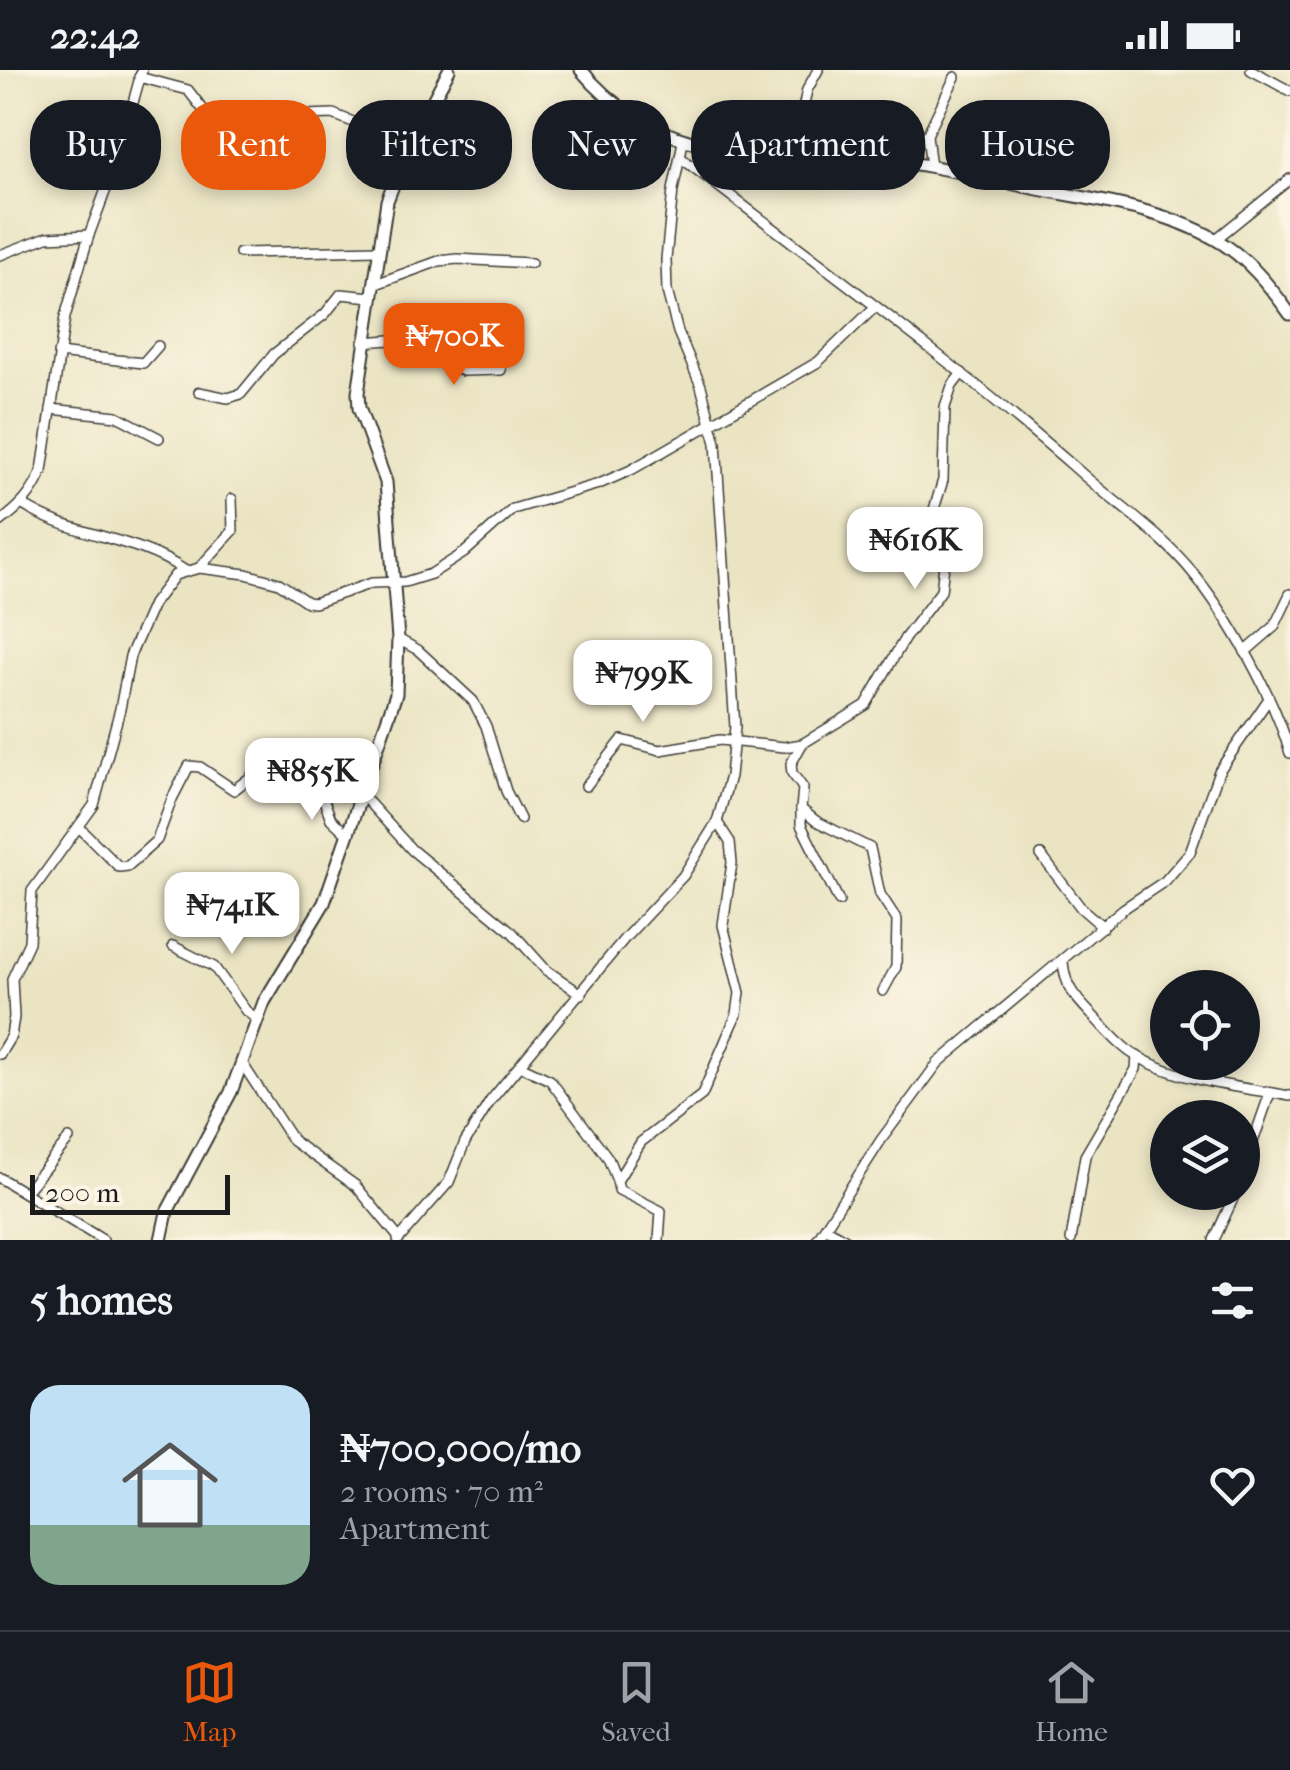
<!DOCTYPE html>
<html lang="en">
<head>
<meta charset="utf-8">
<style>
	body { margin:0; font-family:"IM FELL French Canon",serif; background:#242831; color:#f1f3f6; height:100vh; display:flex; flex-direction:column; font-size:38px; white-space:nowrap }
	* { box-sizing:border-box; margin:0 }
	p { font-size:32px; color:#9ea1a6 }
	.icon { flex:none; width:55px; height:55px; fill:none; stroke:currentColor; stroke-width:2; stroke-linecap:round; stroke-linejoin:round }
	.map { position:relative; height:1170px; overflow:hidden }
	.details { display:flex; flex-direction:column; background:#171b24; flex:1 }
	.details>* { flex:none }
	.banner { position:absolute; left:30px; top:30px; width:1230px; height:90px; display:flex; gap:20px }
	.fabs { position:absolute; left:1150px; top:900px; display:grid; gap:20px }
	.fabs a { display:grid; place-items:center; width:110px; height:110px; border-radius:50%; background:#171b24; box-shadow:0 5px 15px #0003; font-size:50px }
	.scale { position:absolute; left:30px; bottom:25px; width:200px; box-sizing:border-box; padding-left:10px; border:5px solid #1c1c1c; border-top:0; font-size:28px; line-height:35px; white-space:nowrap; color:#1c1c1c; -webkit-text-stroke:8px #fcf5e5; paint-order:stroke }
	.price { position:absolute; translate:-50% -85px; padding:0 22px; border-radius:20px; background:#fff; color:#222; font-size:32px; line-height:65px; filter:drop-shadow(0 2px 5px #0008) }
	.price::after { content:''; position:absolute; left:50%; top:60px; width:30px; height:22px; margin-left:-15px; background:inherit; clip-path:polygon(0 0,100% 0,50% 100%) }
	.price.on { background:#ea580c; color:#fff }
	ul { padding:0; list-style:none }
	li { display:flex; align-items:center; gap:30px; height:250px; padding:0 30px }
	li+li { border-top:2px solid #363941 }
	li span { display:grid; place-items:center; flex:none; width:280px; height:200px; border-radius:30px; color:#555 }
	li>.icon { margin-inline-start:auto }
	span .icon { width:120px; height:120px; fill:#fffc; stroke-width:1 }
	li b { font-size:42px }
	h2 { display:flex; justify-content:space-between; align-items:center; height:120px; padding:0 30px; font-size:42px }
	.pill { padding:0 35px; border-radius:40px; background:#171b24; box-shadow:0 5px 15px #0003; font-size:35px; line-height:90px }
	.pill.on { background:#ea580c; color:#fff }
	.status { display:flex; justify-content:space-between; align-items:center; height:70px; padding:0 50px; background:#171b24; direction:ltr }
	.status svg { height:28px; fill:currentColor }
	.tab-bar { display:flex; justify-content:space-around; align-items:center; height:140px; border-top:2px solid #363941; background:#171b24; font-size:28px; color:#9ea1a6 }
	.tab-bar a { display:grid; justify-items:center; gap:5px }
	.tab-bar .on { color:#ea580c }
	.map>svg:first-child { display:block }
</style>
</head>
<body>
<div class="status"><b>22:42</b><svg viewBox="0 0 49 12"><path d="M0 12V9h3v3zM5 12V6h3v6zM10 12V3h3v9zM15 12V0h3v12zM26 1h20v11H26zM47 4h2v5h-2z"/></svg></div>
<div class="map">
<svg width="1290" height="1170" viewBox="0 0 1290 1170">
	<rect width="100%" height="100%" fill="#fcf5e5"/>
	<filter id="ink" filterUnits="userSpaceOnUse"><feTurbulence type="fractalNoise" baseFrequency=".01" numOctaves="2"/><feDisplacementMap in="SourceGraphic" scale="20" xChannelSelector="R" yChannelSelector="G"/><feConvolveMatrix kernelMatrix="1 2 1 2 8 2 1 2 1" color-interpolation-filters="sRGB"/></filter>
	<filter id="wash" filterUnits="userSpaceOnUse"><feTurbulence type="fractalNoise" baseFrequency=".0048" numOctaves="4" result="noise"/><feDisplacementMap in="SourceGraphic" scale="40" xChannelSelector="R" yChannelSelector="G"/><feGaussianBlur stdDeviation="2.25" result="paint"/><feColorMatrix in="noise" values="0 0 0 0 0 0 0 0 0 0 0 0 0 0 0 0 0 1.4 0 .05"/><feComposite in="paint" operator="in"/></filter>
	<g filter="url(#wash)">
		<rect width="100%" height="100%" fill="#eae4c3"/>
	</g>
	<g filter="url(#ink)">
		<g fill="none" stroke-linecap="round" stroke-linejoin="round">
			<g stroke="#3b3a35" stroke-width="12">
				<g id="minor">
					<path d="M 1251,0 L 1290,21"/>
					<path d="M 139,7 L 188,20 L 205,42 L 221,48 L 333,44 L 358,54 L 423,46"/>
					<path d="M 793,85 L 807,20 L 818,0"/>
					<path d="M 680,87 C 815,191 952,290 1080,402 C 1118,436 1161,463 1193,503 C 1230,548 1274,627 1290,683"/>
					<path d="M 931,97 L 927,65 L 955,7"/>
					<path d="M 1216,169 L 1290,109"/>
					<path d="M 240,183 L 378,180"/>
					<path d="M 0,185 L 47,167 L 89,165"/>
					<path d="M 373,215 L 439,191 L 457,189 L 531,193"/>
					<path d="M 363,272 L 404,269 L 438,261 L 443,263 L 458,298 L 463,301 L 501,300"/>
					<path d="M 58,283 L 143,293 L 158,276"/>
					<path d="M 199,322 L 228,328 L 241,324 L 274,284 L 325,244 L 341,224 L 371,227"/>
					<path d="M 51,339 L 117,346 L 159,368"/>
					<path d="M 23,435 C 72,467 135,466 184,500"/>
					<path d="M 0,452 C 20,437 32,425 42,401 L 65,247 L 89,165 L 118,87 L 142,0"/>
					<path d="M 199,498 L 233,461 L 232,429"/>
					<path d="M 398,569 L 418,580 L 473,631 L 486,656 L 506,721 L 520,749"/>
					<path d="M 1245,582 L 1274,557 L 1290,524"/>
					<path d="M 802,674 L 791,694 L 792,703 L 803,718 L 801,739 L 816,751 L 870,778 L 880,824 L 897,850 L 896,897 L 883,921"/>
					<path d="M 586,716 L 622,670 L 660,680 L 720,670 L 784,677 L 802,674 L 866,635 L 905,568 L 941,521 L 944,495 L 930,463 L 931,449 L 943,410 L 945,337 L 952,316 L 962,303"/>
					<path d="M 363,726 L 412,780 L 512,862 L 546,900 L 581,924"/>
					<path d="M 801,739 L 801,755 L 839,831"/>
					<path d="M 80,758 L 119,797 L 128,796 L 157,770 L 172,729 L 189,696 L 200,697 L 234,720 L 285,680 L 312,699 L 331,749 L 348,765"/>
					<path d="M 1041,785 L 1081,838 L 1103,857"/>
					<path d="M 173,876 L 214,897 L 246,941 L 257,949"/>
					<path d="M 1063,892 C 1065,917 1075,927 1092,945 C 1106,959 1120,977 1138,987 C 1183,1012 1240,1017 1290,1026"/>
					<path d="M 0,984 L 11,966 L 14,947 L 12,909 L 29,872 L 32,821 L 94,735 L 120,639 L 130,586 L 153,534 L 175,505 L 199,498 L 246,504 L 279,513 L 307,532 L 314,533 L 372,513 L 405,512 L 431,504 L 464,483 L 513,439 L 599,414 L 631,400 L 818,292 L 874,238"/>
					<path d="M 242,993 L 293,1071 L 356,1116 L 399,1168"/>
					<path d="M 520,996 L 550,1010 L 608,1088 L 616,1108"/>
					<path d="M 1242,1103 L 1270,1023"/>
					<path d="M 0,1108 L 103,1170"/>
					<path d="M 25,1122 L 69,1069"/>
					<path d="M 825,1158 L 846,1170"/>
					<path d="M 398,1170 L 449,1112 L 465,1072 L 491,1030 L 625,868 L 683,806 L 717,752 L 730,706 L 735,657 L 716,373 L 701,316 L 678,262 L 667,221 L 666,189 L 673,120 L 683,72"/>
					<path d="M 659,1170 L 661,1141 L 619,1120 L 617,1111 L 641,1072 L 702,1025 L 737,944 L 740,923 L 723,855 L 732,793 L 730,772 L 717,752"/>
					<path d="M 817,1170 L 881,1070 L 938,993 L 1123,839 L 1165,811 L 1190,782 L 1219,701 L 1268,630"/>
					<path d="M 1071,1170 L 1085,1086 L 1136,999 L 1137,986"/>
					<path d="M 1214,1170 L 1236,1122"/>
				</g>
			</g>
			<g stroke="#3b3a35" stroke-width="15">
				<g id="major">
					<path d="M 581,0 C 663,98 769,81 883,90 C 933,94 983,108 1033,118 C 1092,130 1161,138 1215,169 C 1247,187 1269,215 1290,244"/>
					<path d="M 161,1170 L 167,1142 L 231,1022 L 264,932 L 324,833 L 396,624 L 398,569 L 386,412 L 359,338 L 358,323 L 387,131 L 406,81 L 449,0"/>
				</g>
			</g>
			<use href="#minor" stroke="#fff" stroke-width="9"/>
			<use href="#major" stroke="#fff" stroke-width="11"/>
		</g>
	</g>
</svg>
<div class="fabs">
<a><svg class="icon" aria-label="locate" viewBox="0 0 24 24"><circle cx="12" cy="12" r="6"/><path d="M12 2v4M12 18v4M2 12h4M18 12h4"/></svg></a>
<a><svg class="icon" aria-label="layers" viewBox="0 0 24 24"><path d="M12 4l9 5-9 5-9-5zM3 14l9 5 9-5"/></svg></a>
</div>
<div class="scale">200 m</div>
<b class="price on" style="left:454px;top:318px">₦700K</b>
<b class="price" style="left:915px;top:522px">₦616K</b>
<b class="price" style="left:643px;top:655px">₦799K</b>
<b class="price" style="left:312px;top:753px">₦855K</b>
<b class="price" style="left:232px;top:887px">₦741K</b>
<div class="banner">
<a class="pill">Buy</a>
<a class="pill on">Rent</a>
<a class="pill">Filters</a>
<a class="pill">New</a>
<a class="pill">Apartment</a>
<a class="pill">House</a>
</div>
</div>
<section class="details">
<h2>5 homes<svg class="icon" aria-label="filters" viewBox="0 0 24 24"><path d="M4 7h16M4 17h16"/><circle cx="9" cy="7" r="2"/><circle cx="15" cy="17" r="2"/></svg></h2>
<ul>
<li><span style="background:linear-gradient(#bfe0f5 70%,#7fa58c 0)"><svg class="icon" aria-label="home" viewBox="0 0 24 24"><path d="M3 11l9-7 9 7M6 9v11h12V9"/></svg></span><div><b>₦700,000/mo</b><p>2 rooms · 70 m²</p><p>Apartment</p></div><svg class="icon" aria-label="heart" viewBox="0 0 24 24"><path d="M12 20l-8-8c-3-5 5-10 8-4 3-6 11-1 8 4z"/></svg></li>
</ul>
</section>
<nav class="tab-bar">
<a class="on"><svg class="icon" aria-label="map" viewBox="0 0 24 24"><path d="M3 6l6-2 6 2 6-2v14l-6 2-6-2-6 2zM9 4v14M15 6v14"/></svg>Map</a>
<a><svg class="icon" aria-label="saved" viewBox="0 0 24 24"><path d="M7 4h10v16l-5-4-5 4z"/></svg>Saved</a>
<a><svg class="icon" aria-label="home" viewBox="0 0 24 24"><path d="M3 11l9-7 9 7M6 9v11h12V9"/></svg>Home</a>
</nav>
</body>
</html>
